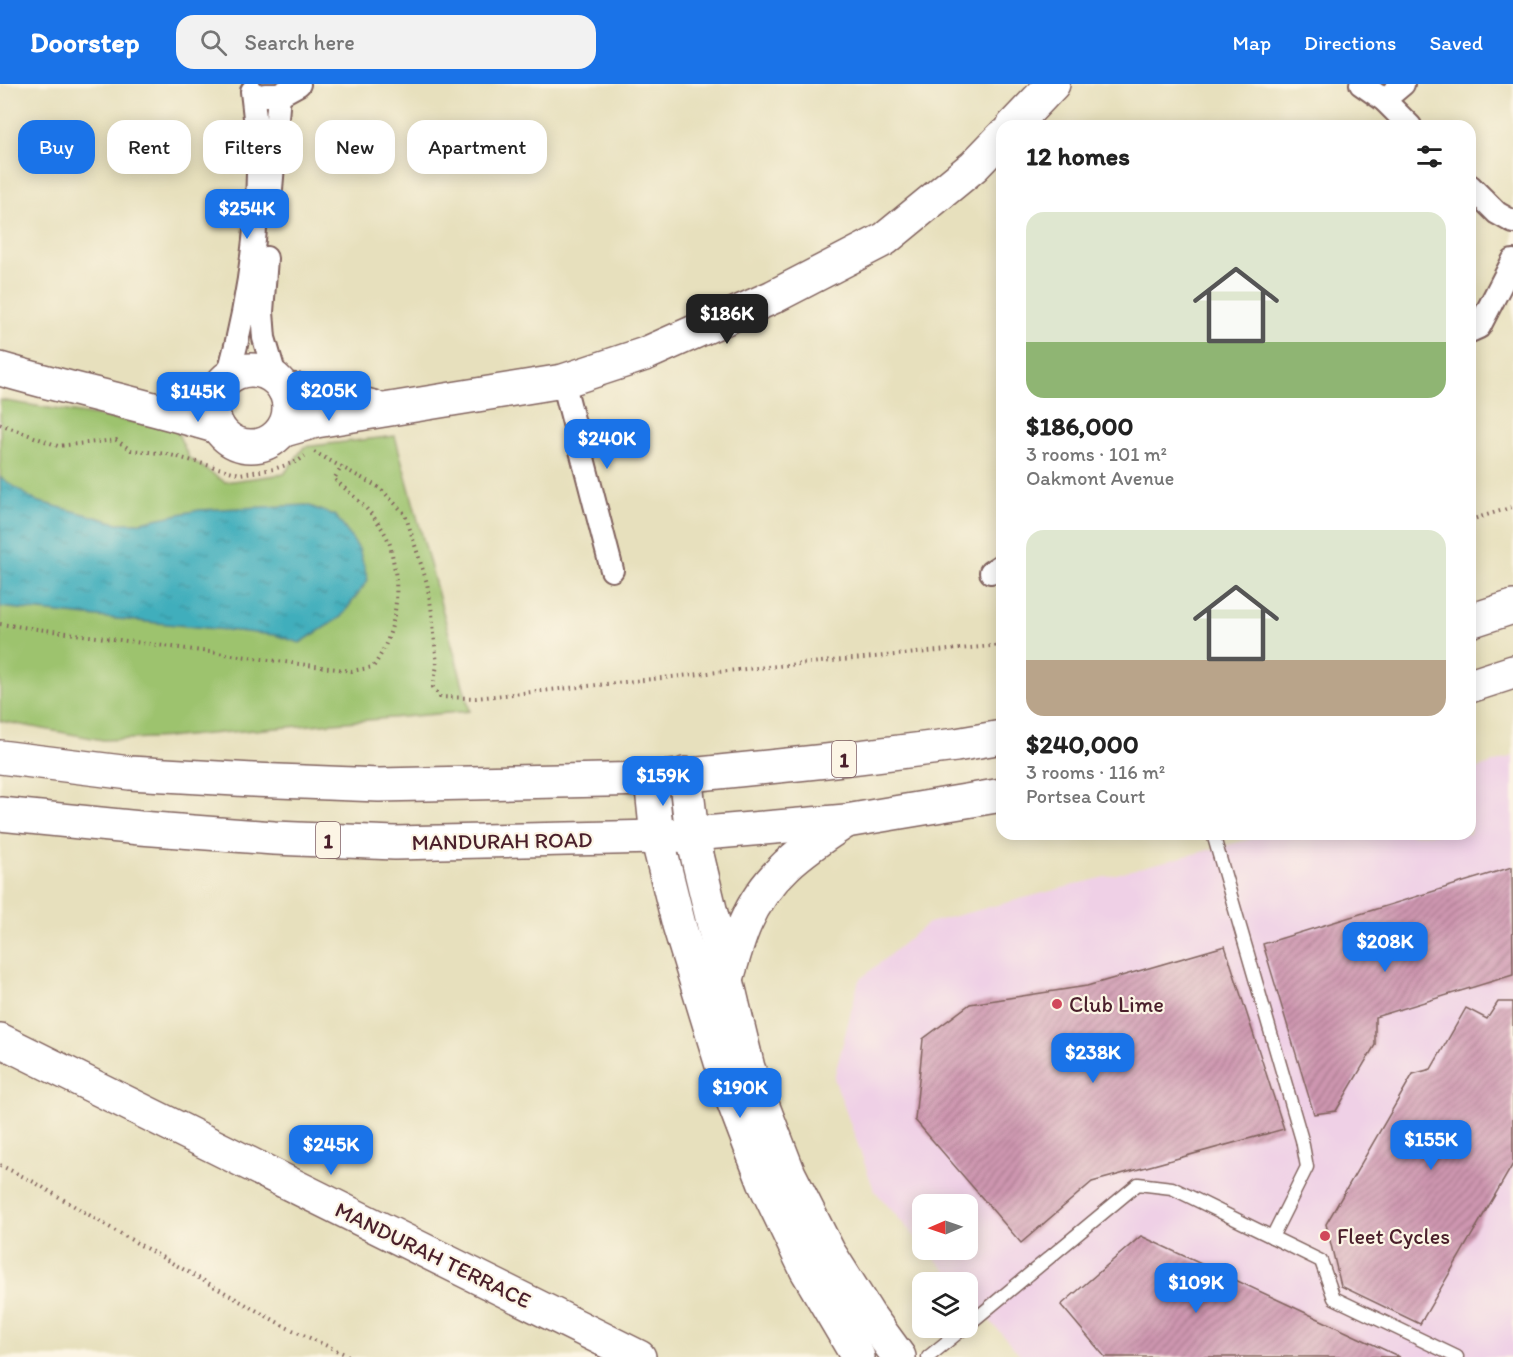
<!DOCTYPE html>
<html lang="en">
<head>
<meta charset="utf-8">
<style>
	body { margin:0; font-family:Itim,sans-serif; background:#f2f2f2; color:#222; height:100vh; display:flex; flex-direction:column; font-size:22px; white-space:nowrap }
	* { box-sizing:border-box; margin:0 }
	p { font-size:20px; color:#767676 }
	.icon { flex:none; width:33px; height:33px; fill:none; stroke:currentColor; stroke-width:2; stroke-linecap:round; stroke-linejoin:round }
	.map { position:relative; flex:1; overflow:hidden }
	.details { position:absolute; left:996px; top:36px; width:480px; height:720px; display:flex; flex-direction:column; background:#fff; border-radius:18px; box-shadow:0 3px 15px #0003 }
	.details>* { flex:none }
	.banner { position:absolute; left:18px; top:36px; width:570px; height:54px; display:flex; gap:12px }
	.needle { width:39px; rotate:268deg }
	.tools { position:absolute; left:912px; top:1110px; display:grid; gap:12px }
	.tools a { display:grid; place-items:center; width:66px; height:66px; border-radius:12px; background:#fff; box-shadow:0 3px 15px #0003; font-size:30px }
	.price { position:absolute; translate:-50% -51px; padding:0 14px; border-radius:12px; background:#1a73e8; color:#fff; font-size:20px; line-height:39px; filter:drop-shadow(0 2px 3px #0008) }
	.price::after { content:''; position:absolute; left:50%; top:36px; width:18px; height:14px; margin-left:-9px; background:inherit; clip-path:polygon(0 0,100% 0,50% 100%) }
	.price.on { background:#222; color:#fff }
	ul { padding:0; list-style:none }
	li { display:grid; align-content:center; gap:12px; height:318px; padding:0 30px }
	li span { display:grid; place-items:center; height:186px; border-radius:18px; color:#555 }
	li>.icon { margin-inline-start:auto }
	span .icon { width:108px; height:108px; fill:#fffc; stroke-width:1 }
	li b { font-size:26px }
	h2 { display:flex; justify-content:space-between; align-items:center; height:72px; padding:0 30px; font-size:26px }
	.chip { padding:0 21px; border-radius:18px; background:#fff; box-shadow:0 3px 15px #0003; font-size:21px; line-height:54px }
	.chip.on { background:#1a73e8; color:#fff }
	header { display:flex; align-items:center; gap:36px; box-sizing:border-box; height:84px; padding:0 30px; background:#1a73e8; color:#fff }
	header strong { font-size:28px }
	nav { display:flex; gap:33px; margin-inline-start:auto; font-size:21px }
	.search { width:420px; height:54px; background:#f2f2f2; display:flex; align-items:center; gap:15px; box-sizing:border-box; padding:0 21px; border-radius:18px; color:#767676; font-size:22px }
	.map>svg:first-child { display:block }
</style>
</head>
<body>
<header>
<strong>Doorstep</strong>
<div class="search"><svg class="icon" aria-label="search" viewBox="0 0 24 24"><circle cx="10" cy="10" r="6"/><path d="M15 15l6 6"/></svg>Search here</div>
<nav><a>Map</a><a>Directions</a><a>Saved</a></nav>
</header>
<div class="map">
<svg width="1513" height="1273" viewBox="0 0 1513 1273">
	<defs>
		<pattern id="water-ripples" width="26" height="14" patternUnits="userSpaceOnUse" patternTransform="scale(1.5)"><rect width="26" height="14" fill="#3faebc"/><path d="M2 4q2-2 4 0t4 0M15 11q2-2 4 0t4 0" fill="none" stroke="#378d99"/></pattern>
		<pattern id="building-hatch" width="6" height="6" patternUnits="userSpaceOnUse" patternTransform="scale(1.5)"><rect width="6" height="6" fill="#ce96b0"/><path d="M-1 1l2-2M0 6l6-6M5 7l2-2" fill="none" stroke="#a97a8f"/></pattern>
	</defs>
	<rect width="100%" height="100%" fill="#fcf5e5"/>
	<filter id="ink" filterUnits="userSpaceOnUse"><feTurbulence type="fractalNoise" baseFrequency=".0167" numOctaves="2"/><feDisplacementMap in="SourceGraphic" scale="12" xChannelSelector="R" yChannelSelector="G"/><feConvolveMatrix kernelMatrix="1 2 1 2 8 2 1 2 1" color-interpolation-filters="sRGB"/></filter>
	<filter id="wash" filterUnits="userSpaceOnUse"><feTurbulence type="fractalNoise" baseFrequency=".008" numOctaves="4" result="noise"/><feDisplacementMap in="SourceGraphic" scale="24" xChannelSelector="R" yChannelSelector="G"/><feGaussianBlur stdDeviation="1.35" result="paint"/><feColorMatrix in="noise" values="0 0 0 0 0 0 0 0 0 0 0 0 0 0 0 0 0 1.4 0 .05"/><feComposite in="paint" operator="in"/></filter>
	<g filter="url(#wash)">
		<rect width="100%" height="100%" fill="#e7e0bd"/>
		<path fill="#efd0e6" d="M 1513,672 L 1513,1273 L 1022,1273 L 968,1212 L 968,1198 L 956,1198 L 927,1166 L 968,1166 L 968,1120 L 922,1120 L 922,1161 L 874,1106 L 834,994 L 859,896 L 928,839 L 1270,750 L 1470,750 L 1470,687 Z"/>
		<path fill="#9dc36e" stroke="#74714c" stroke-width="1.5" d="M 0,316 L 176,345 L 189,374 L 225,398 L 284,390 L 304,363 L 395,352 L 470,627 L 175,653 L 103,656 L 0,637 Z"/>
		<path fill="url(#water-ripples)" stroke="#446674" stroke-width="1.5" d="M 0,393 L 36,417 L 118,439 L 136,439 L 199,426 L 307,421 L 336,432 L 359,465 L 368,496 L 341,533 L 300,559 L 275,551 L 0,523 Z"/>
		<g id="blocks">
			<g fill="url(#building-hatch)">
				<path d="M 1512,783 L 1513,891 L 1375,933 L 1375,961 L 1336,1027 L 1314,1030 L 1263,860 Z"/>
				<path d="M 1225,862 L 1284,1045 L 1092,1098 L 1021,1159 L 915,1036 L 923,955 L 970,920 L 1087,902 Z"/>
				<path d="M 1498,918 L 1513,918 L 1513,1080 L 1420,1240 L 1341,1202 L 1326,1140 L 1413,990 L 1431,985 L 1466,924 L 1487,935 Z"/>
				<path d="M 1141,1152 L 1184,1172 L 1400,1273 L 1105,1273 L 1061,1221 Z"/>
			</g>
		</g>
	</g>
	<g filter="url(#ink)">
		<use href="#blocks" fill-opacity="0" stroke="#81635e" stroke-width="1.5"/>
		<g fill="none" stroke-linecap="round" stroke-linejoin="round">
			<g stroke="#81635e" stroke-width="15">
				<g id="lane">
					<path d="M 1213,750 L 1302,1056 L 1307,1083 L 1272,1153"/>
					<path d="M 968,1241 L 1138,1100 L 1172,1104 L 1321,1177 L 1334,1214 L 1457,1273"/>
					<path d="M 928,1273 L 964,1244"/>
				</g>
			</g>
			<g stroke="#81635e" stroke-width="26">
				<g id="street">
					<path d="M 1361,0 L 1384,16 L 1410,42"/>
					<path d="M 265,11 L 279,11 L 299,0"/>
					<path d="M 1384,16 L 1403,0"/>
					<path d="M 1470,102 L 1497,129 L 1513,138"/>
					<path d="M 271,105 L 279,11"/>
					<path d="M 266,174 L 262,228 L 264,254 L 276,295"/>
					<path d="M 1470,247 L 1479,243 L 1513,177"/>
					<path d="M 228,293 C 246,227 257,158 258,89 C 259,62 255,34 252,7"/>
					<path d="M 563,297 L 612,486"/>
					<path d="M 991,488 L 1002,481"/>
				</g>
			</g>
			<g stroke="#81635e" stroke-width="36">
				<g id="secondary">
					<path d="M 1013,42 L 1053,0"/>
					<path d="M 0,285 C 72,306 145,321 218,343"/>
					<circle cx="251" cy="324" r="38"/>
					<path d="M 284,305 L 316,308 L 373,323"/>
					<path d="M 284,346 L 316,337 L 563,297 L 645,270 L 773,213 L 885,155 L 974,82 L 1002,53"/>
					<path d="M 685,690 L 692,750 L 748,984 L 789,1090 L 828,1167 L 869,1232 L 899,1273"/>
					<path d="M 651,695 L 657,753 L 679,841 L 732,1014 L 764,1098 L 806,1185 L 858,1273"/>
					<path d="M 0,956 L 639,1273"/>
				</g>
			</g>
			<g stroke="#81635e" stroke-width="36">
				<g id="highway">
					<path d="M 1470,537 L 1513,523"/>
					<path d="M 1470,602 L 1513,588"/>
					<path d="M 0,673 L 130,689 L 253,696 L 379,701 L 651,695 L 826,677 L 956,661 L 1002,653"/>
					<path d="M 0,730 L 140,744 L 274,754 L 395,759 L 657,753 L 846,737 L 1002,711"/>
					<path d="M 726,898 C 732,879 737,858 745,840 C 766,791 802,766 845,738"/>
				</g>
			</g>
			<g stroke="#81635e" stroke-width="4" stroke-dasharray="1.5 4.5" stroke-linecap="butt">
				<path d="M 0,340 L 58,362 L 116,356 L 131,366 L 167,370 L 240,390 L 274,385 L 298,377 L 305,372"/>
				<path d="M 314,368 L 380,404 L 405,430 L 427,499 L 432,529 L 437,581 L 433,603 L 440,613 L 476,614 L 746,585 L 1002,561"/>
				<path d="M 1470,436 L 1513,423"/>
				<path d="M 0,540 L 352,587 L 373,583 C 395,552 401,512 393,476 C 392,470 391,463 389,458 C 378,432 355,413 334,395 L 342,382"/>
				<path d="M 0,1081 L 34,1098 L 126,1153 L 284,1242 L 351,1273"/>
			</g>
			<use href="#lane" stroke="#fff" stroke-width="12"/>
			<use href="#street" stroke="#fff" stroke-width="22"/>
			<use href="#secondary" stroke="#fff" stroke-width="33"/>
			<use href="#highway" stroke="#fff" stroke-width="33"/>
		</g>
	</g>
	<g fill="#d1495b" stroke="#fcf5e5" stroke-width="2">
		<circle cx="1057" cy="920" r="6"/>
		<circle cx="1325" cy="1152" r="6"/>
	</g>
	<g text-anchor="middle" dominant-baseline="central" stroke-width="4.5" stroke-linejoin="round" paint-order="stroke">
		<g fill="#fcf5e5" stroke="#7f5f63" stroke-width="1.5">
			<rect x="832" y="657" width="24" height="36" rx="4.5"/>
			<rect x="316" y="738" width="24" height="36" rx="4.5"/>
		</g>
		<g font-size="21" font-weight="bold" fill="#4a1f2b">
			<text x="844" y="675">1</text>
			<text x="328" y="756">1</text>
		</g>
		<g font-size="22" fill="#4a1f2b" stroke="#fcf5e5">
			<text transform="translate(502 757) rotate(-1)">MANDURAH ROAD</text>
			<text transform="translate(433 1171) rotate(26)">MANDURAH TERRACE</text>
		</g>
		<g font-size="22" fill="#4a1f2b" stroke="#fcf5e5" text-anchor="start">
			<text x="1069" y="920">Club Lime</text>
			<text x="1337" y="1152">Fleet Cycles</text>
		</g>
	</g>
</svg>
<div class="tools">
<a><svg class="needle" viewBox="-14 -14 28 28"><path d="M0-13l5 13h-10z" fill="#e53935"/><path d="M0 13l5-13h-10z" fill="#767676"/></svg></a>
<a><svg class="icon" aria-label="layers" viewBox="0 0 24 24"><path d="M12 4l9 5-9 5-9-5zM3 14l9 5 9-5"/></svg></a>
</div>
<b class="price" style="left:247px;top:156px">$254K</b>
<b class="price on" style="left:727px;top:261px">$186K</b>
<b class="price" style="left:329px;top:338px">$205K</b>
<b class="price" style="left:198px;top:339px">$145K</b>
<b class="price" style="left:607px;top:386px">$240K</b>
<b class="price" style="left:663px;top:723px">$159K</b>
<b class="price" style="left:1385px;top:889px">$208K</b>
<b class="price" style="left:1093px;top:1000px">$238K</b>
<b class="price" style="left:740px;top:1035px">$190K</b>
<b class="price" style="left:1431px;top:1087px">$155K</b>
<b class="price" style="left:331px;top:1092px">$245K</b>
<b class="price" style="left:1196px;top:1230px">$109K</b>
<div class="banner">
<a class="chip on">Buy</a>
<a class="chip">Rent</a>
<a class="chip">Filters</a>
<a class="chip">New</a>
<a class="chip">Apartment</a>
</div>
<section class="details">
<h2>12 homes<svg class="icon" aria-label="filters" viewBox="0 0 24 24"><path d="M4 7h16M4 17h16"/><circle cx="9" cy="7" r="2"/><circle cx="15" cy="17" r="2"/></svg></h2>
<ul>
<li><span style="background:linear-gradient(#dfe7d0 70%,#8fb573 0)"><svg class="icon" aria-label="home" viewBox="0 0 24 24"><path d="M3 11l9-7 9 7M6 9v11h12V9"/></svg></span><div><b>$186,000</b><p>3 rooms · 101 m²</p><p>Oakmont Avenue</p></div></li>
<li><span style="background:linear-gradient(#dfe7d0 70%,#b9a48a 0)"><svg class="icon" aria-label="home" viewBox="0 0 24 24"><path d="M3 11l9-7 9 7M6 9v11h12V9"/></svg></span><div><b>$240,000</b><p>3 rooms · 116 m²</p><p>Portsea Court</p></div></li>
</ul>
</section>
</div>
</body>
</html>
